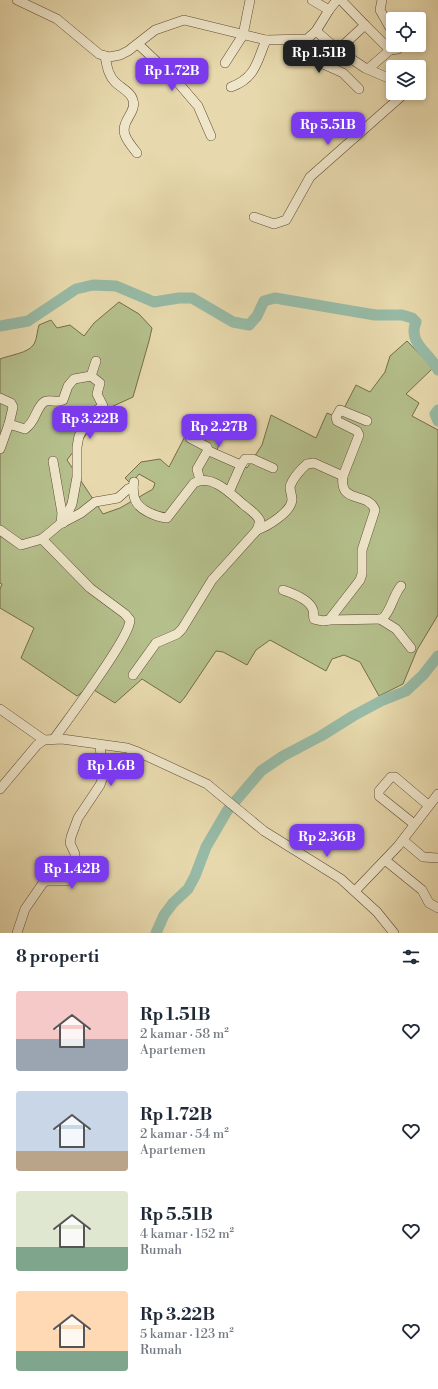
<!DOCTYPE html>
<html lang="id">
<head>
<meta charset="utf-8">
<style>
	body { margin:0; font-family:"Libre Bodoni",serif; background:#f6f6f7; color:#1f2937; height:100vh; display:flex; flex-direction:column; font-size:15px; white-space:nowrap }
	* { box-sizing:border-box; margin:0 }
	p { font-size:13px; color:#747a83 }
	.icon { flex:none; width:22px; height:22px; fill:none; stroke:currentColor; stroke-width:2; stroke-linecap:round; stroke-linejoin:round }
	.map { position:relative; height:933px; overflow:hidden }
	.drawer { display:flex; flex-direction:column; background:#fff; flex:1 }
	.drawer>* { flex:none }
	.fabs { position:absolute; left:386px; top:12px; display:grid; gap:8px }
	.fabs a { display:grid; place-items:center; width:40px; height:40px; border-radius:4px; background:#fff; box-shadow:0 2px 6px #0003; font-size:20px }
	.price { position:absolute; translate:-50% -34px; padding:0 9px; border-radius:8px; background:#7c3aed; color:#fff; font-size:13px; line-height:26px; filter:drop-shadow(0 1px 2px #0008) }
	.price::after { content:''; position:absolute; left:50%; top:24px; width:12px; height:9px; margin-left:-6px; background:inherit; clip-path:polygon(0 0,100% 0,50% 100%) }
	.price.on { background:#222; color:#fff }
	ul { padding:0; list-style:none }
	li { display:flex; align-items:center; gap:12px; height:100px; padding:0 16px }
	li span { display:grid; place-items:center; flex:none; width:112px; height:80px; border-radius:4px; color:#555 }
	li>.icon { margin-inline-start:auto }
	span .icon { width:48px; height:48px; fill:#fffc; stroke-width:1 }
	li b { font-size:17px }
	h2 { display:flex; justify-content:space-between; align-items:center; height:48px; padding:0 16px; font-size:17px }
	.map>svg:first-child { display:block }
</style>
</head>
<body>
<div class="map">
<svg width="438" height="933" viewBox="0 0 438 933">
	<rect width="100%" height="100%" fill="#e7d9ad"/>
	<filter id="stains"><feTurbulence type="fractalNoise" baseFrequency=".005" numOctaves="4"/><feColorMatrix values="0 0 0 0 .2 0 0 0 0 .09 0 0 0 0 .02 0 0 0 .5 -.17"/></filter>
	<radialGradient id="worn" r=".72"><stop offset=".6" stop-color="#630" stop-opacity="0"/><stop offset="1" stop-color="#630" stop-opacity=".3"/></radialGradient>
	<path fill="#b4bf8b" stroke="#746c4b" d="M 119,302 L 139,314 L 152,328 L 149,341 L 133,397 L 109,408 L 98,419 L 67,460 L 103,514 L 120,508 L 153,489 L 155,483 L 139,474 L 131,484 L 125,478 L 141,462 L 160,459 L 169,467 L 193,421 L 225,432 L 215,454 L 247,468 L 262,445 L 271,415 L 316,438 L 327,413 L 339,418 L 356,385 L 370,392 L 385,372 L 390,356 L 407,341 L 433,368 L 406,394 L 419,403 L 412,416 L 438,430 L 438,615 L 417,650 L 403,684 L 379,696 L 360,662 L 344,655 L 332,659 L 326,671 L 270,640 L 256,650 L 247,665 L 223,652 L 216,651 L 185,697 L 180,703 L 142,679 L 115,703 L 89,687 L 77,696 L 21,658 L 34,628 L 0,608 L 0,589 L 2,584 L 0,583 L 0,359 C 10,355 29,353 34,344 C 37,339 37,331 39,325 L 51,320 L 57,328 L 70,325 L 84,336 L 94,323 Z"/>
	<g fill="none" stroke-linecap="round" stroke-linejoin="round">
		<g stroke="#97baa6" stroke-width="11">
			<path d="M 0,326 L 28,321 L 76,289 L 93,285 L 116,286 L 154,302 L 179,298 L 192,298 L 233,322 L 249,325 L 257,316 L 264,301 L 275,298 L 375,315 L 402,315 L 412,318 L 416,322 C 407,343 430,353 438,370"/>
			<path d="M 438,410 L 435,414 L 438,421"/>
			<path d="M 156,933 L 164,915 L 173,903 L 188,889 L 195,876 L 206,847 L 227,811 L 261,771 L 283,756 L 321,736 L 353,716 L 381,701 L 406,691 L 423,675 L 438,656"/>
		</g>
		<g stroke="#604934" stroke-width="10">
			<g id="minor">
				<path d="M 17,0 L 57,19 L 99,54 L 109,57 L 120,55 L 128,51 L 155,30 L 184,20 L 266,40 L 307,39 L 316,31 L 329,10 L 337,0"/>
				<path d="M 312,0 L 329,10"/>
				<path d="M 341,0 L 365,25 L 338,50 L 365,68 L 393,80"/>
				<path d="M 382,0 L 380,10 L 393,33"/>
				<path d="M 365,25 L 390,50 L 368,69"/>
				<path d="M 316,31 L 338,50"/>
				<path d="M 301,40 L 314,60 L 343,73 L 359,89"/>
				<path d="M 138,44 L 174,78 L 198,106 L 211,136"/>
				<path d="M 390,50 L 398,49 L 399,45"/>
				<path d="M 105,56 C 107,66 108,75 115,82 C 121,88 131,92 133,100 C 137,113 120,121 125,135 C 127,141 133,148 137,153"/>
				<path d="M 225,63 L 243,35 L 250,0"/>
				<path d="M 231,87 C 256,78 257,61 266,40"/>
				<path d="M 254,217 L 274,224 L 286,220 L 310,177 L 405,93"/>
				<path d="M 0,398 L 11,403 L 13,407 L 9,424"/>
				<path d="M 190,438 L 207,447 L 208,450 L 197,469 L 200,480"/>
				<path d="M 0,449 L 9,424 L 25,429 C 37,420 35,409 44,402 C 49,398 57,404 63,400 L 68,386 L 74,379 L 91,376 L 96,361"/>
				<path d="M 209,451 L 241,465 L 245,459 L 253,459 L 273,468"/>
				<path d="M 53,461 L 62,513 L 61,523"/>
				<path d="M 229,492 L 241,465"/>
				<path d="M 63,523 L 72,504 L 77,477 L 77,447 L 79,436 L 84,427 L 97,410 L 103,406 L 97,394 L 100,383 L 91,376"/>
				<path d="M 0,530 L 21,545 L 42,539 L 90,588 L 125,614 L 130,620 C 130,638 68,719 54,739"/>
				<path d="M 257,530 C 268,526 291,512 292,500 C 292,495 290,491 290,487 C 292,479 301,469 307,464 L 314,463 L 343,476 L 359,435 L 357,431 L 337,421 L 336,417 L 340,410 L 367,421"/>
				<path d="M 42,539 L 60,524 L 81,513 L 95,502 L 118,498 L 128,489 L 133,487 L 134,482"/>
				<path d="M 283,590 C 292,593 310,600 313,610 C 314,612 313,616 314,619 L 323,621 L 329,620 L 360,580 L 362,574 L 362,550 L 375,510 C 368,491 339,505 343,476"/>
				<path d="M 380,619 L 396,629 L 411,648"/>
				<path d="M 329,620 L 382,619 C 391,612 393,595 401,586"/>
				<path d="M 133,675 L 156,643 L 177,634 L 182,629 L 212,580 L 257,530 L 260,521 C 257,514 250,510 244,505 C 232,495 212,473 194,483 L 167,518 C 157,517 138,510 135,499 C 133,496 134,491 133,487"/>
				<path d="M 0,709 L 44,740"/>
				<path d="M 0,789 L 37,745 L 44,740 L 62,739 L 127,748 L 138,752 L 207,784 L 264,831 L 341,879 L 377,912 L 394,933"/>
				<path d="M 414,824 L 379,796 L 379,791 L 391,777 L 395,777 L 428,805"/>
				<path d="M 403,840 L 423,857 L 438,858"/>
				<path d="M 385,860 L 422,890 L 429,903 L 438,908"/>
				<path d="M 355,891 L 398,846 L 438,794"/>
				<path d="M 17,933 L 25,909 L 43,883 L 46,881 L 67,881 L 74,873 L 75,861 L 75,854 L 70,843 L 71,837 L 78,818 L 100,785 L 103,777 L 100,745"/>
			</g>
		</g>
		<use href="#minor" stroke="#efe6ca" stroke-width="9"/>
	</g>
	<rect width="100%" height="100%" filter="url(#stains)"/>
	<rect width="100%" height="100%" fill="url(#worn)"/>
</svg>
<div class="fabs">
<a><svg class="icon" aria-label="locate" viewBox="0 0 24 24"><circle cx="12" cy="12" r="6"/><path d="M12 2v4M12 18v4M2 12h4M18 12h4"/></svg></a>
<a><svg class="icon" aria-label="layers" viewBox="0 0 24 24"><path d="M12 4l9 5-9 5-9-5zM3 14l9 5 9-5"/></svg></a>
</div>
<b class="price on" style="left:319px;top:74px">Rp 1.51B</b>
<b class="price" style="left:172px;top:92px">Rp 1.72B</b>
<b class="price" style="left:328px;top:146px">Rp 5.51B</b>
<b class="price" style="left:90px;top:440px">Rp 3.22B</b>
<b class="price" style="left:219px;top:448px">Rp 2.27B</b>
<b class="price" style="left:111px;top:787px">Rp 1.6B</b>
<b class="price" style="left:327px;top:858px">Rp 2.36B</b>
<b class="price" style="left:72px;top:890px">Rp 1.42B</b>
</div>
<section class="drawer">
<h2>8 properti<svg class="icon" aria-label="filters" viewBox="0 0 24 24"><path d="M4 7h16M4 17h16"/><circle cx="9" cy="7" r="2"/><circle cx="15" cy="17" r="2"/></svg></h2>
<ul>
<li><span style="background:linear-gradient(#f6c9c9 60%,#9aa5b1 0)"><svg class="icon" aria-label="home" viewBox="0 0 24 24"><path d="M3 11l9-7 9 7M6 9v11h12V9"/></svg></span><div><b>Rp 1.51B</b><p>2 kamar · 58 m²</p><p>Apartemen</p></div><svg class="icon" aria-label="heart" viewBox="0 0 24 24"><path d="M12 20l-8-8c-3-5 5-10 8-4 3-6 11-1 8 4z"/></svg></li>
<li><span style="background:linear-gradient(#c9d6e8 75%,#b9a48a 0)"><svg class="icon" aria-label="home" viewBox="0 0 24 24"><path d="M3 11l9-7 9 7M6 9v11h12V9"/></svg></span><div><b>Rp 1.72B</b><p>2 kamar · 54 m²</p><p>Apartemen</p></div><svg class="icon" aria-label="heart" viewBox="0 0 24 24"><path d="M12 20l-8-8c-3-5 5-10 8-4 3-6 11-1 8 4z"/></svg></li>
<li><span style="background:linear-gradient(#dfe7d0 70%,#7fa58c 0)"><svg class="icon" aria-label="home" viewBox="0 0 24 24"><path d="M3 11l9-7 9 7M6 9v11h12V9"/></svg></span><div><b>Rp 5.51B</b><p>4 kamar · 152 m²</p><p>Rumah</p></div><svg class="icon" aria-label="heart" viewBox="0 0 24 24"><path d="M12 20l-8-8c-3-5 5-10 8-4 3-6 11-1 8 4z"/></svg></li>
<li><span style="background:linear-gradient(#ffd9b3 75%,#7fa58c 0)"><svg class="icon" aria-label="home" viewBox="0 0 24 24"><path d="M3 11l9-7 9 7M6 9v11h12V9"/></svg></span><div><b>Rp 3.22B</b><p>5 kamar · 123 m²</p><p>Rumah</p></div><svg class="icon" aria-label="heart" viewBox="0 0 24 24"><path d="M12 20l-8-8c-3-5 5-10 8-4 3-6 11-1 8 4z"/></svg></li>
</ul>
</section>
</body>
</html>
